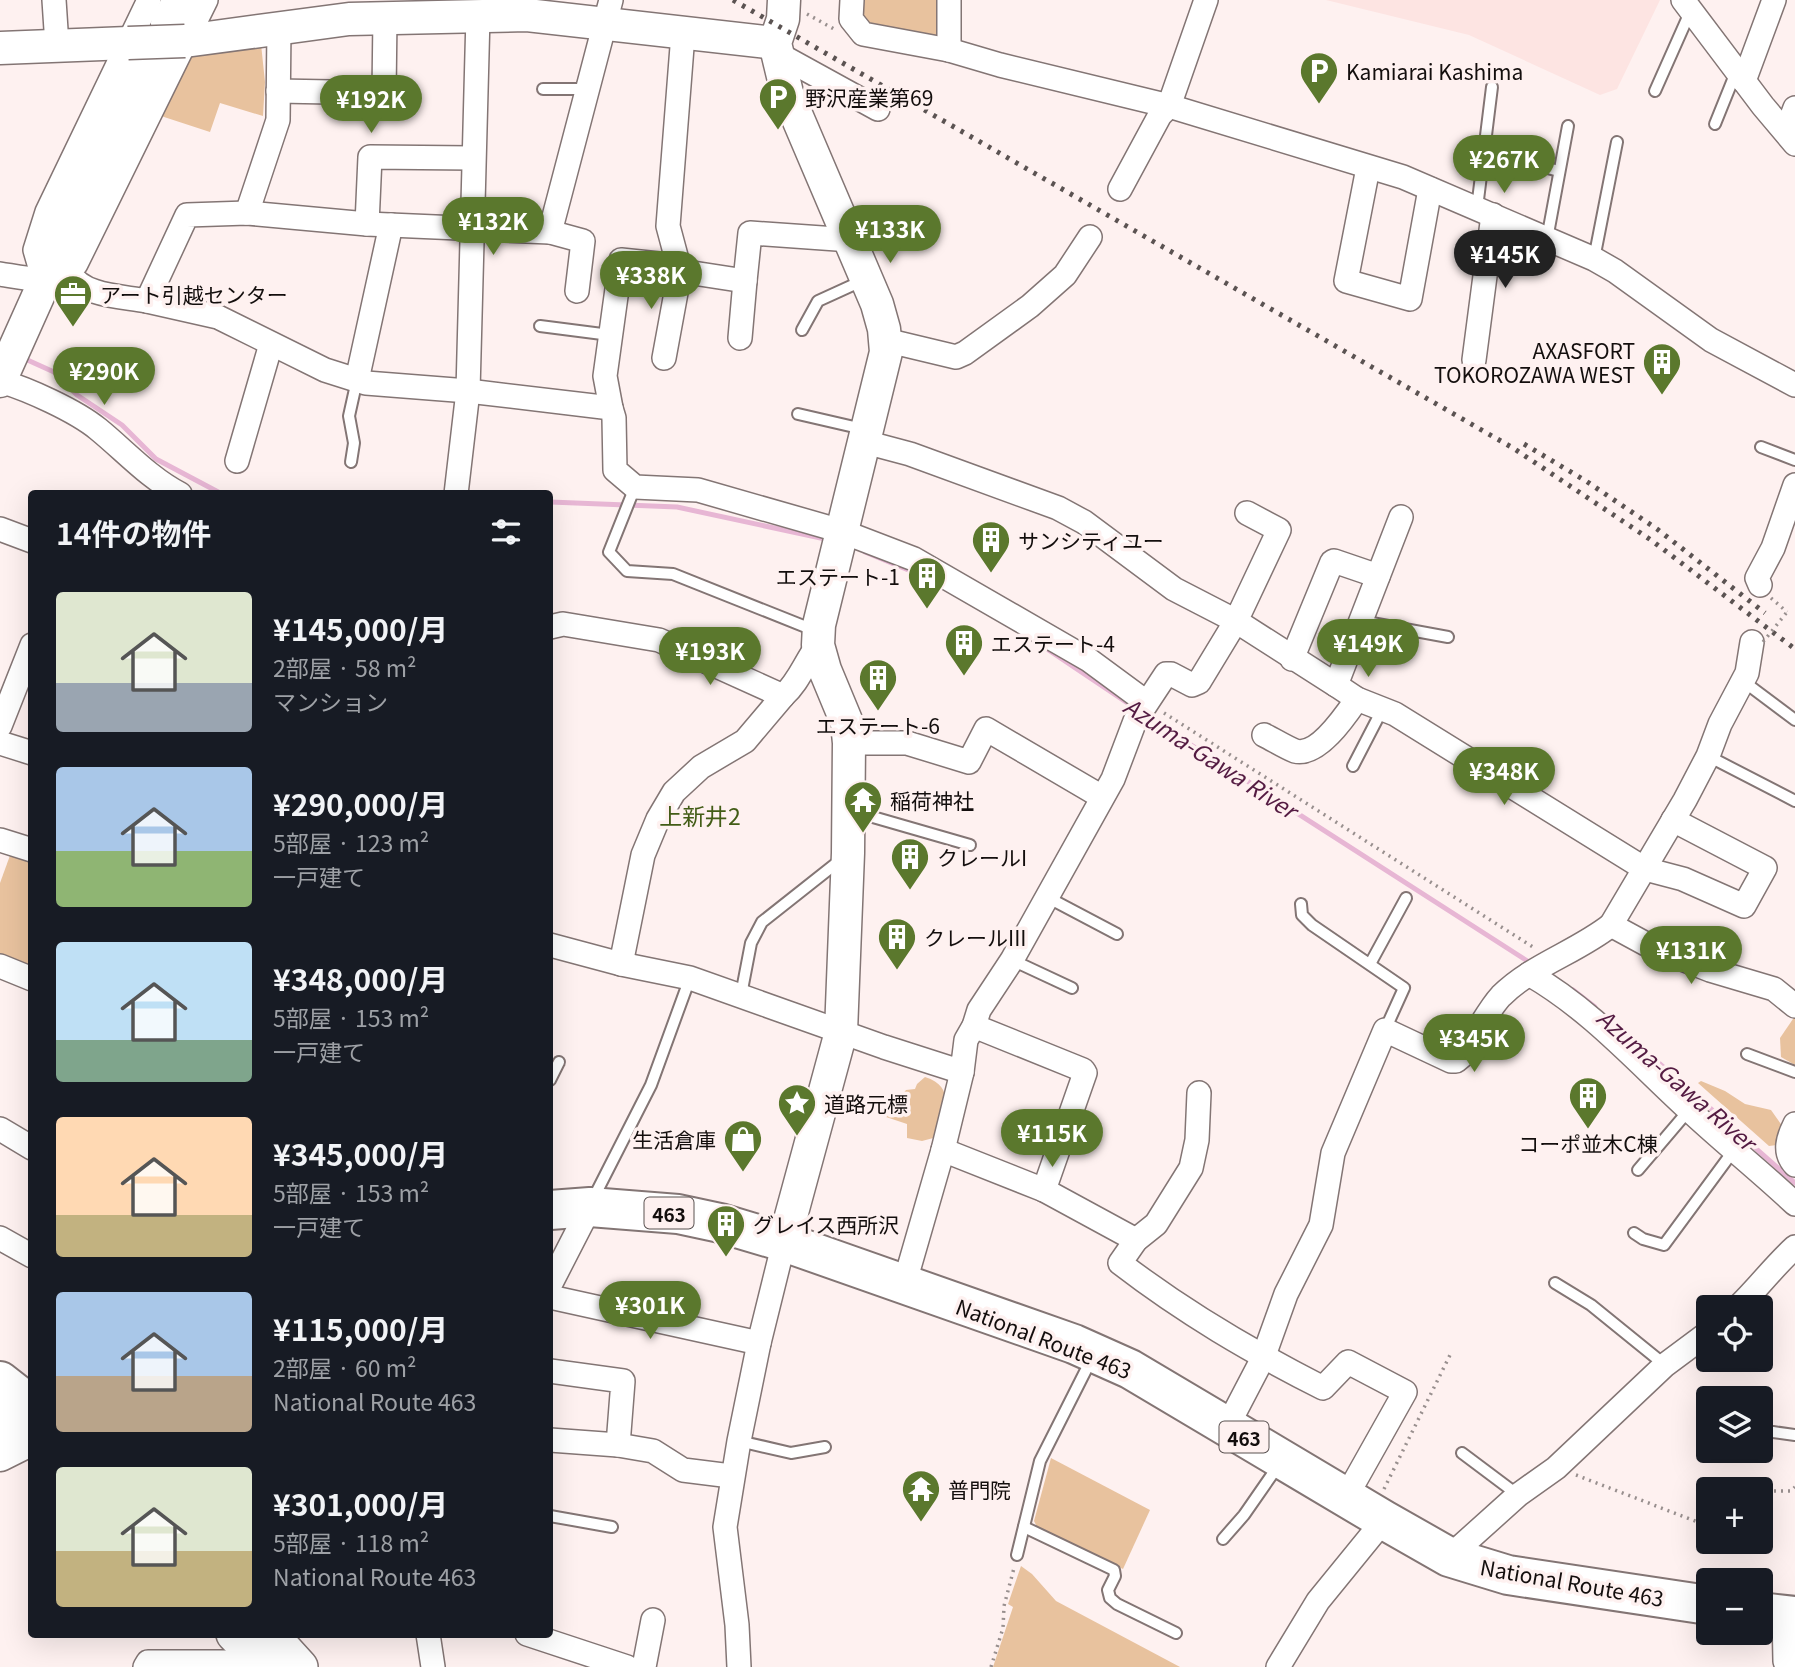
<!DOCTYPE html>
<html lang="ja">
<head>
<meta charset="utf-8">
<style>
	body { margin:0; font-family:Georgia,"Noto Sans JP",serif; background:#242831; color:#f1f3f6; height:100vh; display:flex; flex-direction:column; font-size:26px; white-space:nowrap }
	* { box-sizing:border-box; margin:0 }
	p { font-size:23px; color:#9ea1a6 }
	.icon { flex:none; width:38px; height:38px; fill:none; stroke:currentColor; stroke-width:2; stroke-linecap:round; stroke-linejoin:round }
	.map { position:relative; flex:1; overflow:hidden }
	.sheet { position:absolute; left:28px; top:490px; width:525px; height:1148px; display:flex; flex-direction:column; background:#171b24; border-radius:7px; box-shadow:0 7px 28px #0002 }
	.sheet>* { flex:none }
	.controls { position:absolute; left:1696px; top:1295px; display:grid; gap:14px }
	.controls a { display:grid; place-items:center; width:77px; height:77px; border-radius:7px; background:#171b24; box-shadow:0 7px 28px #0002; font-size:35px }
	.price { position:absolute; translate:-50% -60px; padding:0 16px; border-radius:24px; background:#5b782d; color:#fff; font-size:23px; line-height:46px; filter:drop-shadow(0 2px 4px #0008) }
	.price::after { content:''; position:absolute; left:50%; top:42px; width:21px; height:16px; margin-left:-10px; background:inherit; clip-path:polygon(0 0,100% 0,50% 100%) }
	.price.selected { background:#222; color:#fff }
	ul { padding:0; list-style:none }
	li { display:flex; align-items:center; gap:21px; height:175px; padding:0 28px }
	li span { display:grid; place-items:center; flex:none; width:196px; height:140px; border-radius:7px; color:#555 }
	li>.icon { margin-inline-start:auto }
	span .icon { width:84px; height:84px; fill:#fffc; stroke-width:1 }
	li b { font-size:30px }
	h2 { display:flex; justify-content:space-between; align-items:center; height:84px; padding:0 28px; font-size:30px }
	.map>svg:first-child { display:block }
</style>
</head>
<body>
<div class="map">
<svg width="1795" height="1667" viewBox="0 0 1795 1667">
	<rect width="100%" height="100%" fill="#fef1f0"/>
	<path fill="#fde4e2" d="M 1326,0 L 1660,0 L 1617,89 L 1600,95 L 1469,35 Z"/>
	<g fill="#e8c29e">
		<path d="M 860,0 L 941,0 L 940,32 L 935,38 L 866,28 L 860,16 Z"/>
		<path d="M 261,44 L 265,82 L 263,116 L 220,103 L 210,132 L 161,116 L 191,55 Z"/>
		<path d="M 12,850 L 31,857 L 31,968 L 0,955 L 0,883 Z"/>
		<path d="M 1795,1016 L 1795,1065 L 1781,1057 L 1780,1038 Z"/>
		<path d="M 925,1077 C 957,1087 944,1113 937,1137 L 922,1141 L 907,1138 L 907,1124 L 877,1114 L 876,1107 L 882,1101 L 897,1101 L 906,1090 L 915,1089 L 917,1084 Z"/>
		<path d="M 1701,1081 L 1725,1091 L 1745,1104 L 1771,1110 L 1783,1127 L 1777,1145 L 1769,1146 L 1698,1083 Z"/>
		<path d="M 1051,1458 L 1150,1510 L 1123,1569 L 1037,1527 L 1034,1521 Z"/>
		<path d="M 1021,1566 L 1032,1574 L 1056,1601 L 1180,1667 L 993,1667 L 1013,1607 L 1008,1604 Z"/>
	</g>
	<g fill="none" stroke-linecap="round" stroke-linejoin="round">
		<g stroke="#e7b6d4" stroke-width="5">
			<path d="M 23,358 L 54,372 L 77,395 L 122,425 L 156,459 L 222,494"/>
			<path d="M 550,502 L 677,507 L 830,540"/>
			<path d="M 865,552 L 918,574"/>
			<path d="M 1047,649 L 1132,706"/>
			<path d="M 1146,716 L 1532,964"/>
			<path d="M 1573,990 L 1595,1007"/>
			<path d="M 1608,1018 L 1795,1183"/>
		</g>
		<g stroke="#837574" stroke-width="14">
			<g id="lane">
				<path d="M 543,89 L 588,89"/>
				<path d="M 1655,91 L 1691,10"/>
				<path d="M 1715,124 L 1736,72"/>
				<path d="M 1532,164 L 1559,171"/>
				<path d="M 1477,208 L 1492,87"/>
				<path d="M 1547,239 L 1568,126"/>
				<path d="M 1594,259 L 1617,142"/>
				<path d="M 540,326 L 610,335"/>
				<path d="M 802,330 L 818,301 L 864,280"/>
				<path d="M 798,414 L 863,429"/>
				<path d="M 1761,447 L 1795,460"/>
				<path d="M 351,462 L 354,443 L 349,416 L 357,380"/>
				<path d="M 635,487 L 609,552 L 627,571 L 673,574 L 816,631"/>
				<path d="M 1361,621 L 1448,637"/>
				<path d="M 1743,681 L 1795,720"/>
				<path d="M 1708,756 L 1795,801"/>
				<path d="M 1353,766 L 1383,708"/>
				<path d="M 852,811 L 970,845"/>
				<path d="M 1045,896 L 1117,934"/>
				<path d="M 1301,904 L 1302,915 L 1312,925 L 1404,988 L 1385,1030"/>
				<path d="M 1012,960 L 1072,988"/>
				<path d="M 1370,964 L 1406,898"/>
				<path d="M 741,995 L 751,943 L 762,922 L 843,858"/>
				<path d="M 1747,1054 L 1795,1072"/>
				<path d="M 550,1080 L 559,1062"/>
				<path d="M 1638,1170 L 1689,1110"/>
				<path d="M 592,1201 L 651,1085 L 690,978"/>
				<path d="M 1634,1233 L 1643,1239 L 1664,1245 L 1734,1150"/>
				<path d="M 1555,1283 L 1591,1305 L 1665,1365"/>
				<path d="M 1773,1432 L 1795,1435"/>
				<path d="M 739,1441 L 791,1453 L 825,1447"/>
				<path d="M 1462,1453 L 1518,1495"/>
				<path d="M 550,1516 L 612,1527"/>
				<path d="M 1024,1527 L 1114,1570 L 1115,1576 L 1108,1590 L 1110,1598 L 1117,1604 L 1176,1633"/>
				<path d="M 1223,1539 L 1244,1515 L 1278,1466"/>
				<path d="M 1017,1555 L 1040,1461 L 1092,1358"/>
			</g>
		</g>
		<g stroke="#837574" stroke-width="26">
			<g id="street">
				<path d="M 54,0 L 57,45"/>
				<path d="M 852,0 L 851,19 L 863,34 L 949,50 L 1000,65 L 1169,106 L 1403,177 L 1594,259 L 1615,271 L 1711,340 L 1795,385"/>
				<path d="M 949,0 L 949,50"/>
				<path d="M 1683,0 L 1763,106 L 1795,144"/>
				<path d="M 778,54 L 878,109"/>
				<path d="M 1744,81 L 1774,0"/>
				<path d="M 278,91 L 384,93 L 385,17"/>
				<path d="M 1786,132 L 1795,108"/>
				<path d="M 1368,168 L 1346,281 L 1410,299 L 1430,189"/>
				<path d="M 1120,189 L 1160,115 L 1169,106 L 1206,0"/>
				<path d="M 247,213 L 278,120 L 279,27"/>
				<path d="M 367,224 L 370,157 L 472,158"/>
				<path d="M 550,232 L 583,241 L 577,291"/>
				<path d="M 680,271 L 745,281 L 750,233 L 851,240"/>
				<path d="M 69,272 C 83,297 122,296 147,301 L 187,215 L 247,213 L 367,224 L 550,232 L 611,0"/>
				<path d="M 0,274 C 26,278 56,287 76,264 L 206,0"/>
				<path d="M 44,281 L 35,250 L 47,212 L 149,0"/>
				<path d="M 147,301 L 218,317 L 325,370 L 366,383 L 468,391 L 611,408 L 614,418 L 615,470 L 635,487 L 698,490 L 841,531 L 914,559 L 1089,660 L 1146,702"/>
				<path d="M 740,338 L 745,281"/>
				<path d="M 885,340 L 956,357 L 965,353 L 1030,306 L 1065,275 L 1090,237"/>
				<path d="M 664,358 L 680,271 L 668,226 L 683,34"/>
				<path d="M 1474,360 L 1493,215"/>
				<path d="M 357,380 L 391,225"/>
				<path d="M 0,381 C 28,389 76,411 98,429 C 125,451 149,478 180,494"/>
				<path d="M 611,408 L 605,376 L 621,260 L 678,266"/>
				<path d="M 237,461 L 271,344"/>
				<path d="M 456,494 L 468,391 L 478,16"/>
				<path d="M 1247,513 L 1279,530 L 1236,621 L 1336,685 L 1401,517"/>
				<path d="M 0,529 L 32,541"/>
				<path d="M 1760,585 L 1757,578 L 1773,548 L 1795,485"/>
				<path d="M 550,627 L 563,624 L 659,640 L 783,696 C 799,682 805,662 818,645"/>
				<path d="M 1292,659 L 1332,562 L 1334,561 L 1378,576"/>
				<path d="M 1336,685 L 1357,699 L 1395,714 L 1645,869 L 1683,879 L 1744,906 L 1765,868 L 1673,820"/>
				<path d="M 0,726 L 32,645"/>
				<path d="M 1264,735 C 1274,740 1285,747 1295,751 C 1318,757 1346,715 1357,699"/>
				<path d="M 0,743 L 32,753"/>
				<path d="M 849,743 L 907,743 L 969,762 L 986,729 L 1102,797"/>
				<path d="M 0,840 L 32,850"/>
				<path d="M 1611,925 L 1646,944 L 1674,956 L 1710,970 L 1774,989 L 1795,1006"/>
				<path d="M 550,945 L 621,964 L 690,978 L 884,1047 L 962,1072 L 966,1040 L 974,1026 L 979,1010 L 1012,960 L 1113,779 L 1135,721 L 1166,674 L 1171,674 L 1192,685 L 1199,682 L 1236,621 L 1174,589 L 1084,522 L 1058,508 L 910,454 L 865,442"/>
				<path d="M 621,964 L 643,855 L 658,819 L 674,792 L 701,767 L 745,741 L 783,696"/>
				<path d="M 0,966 L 32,979"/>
				<path d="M 1529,974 C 1590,1009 1636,1061 1687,1108 C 1722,1141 1760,1171 1795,1204"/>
				<path d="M 974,1026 L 1083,1070 L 1085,1073 L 1044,1190"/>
				<path d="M 1199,1093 L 1197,1140 L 1191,1168 L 1156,1224 L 1136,1240 L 1120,1263 C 1185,1313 1250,1351 1323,1388 L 1348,1362 L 1405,1392 L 1346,1497"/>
				<path d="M 1795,1124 C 1788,1138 1783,1152 1795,1165"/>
				<path d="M 0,1129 L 32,1148"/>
				<path d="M 943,1150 L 1044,1190 L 1136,1240"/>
				<path d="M 0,1238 L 32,1256"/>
				<path d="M 550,1285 L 590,1207"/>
				<path d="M 904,1285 L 943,1150 L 962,1072"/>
				<path d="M 550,1297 L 759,1343"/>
				<path d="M 1738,1307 C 1758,1288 1774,1266 1795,1247"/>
				<path d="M 550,1371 L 623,1381 L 618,1445"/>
				<path d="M 1227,1427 L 1263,1358 L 1286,1294 L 1321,1225 L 1333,1153 L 1385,1030 L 1451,1061 L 1456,1061 L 1462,1056 C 1474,1038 1487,1011 1501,996 C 1532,965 1577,952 1611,925 L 1685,800 L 1708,756 L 1720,724 L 1747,673 L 1752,642"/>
				<path d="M 550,1440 L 618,1445 L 653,1451 L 683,1470 L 731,1476"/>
				<path d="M 1449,1557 L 1518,1495 L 1556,1468 L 1665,1365 L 1708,1333"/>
				<path d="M 1784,1615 L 1785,1661 L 1787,1667"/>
				<path d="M 428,1634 L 433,1667"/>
				<path d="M 527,1634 L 627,1667"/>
				<path d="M 145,1667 L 148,1662 L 235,1662"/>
				<path d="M 644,1667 L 653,1620"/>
				<path d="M 739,1667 L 737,1625 L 725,1527 L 739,1441 L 759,1343 L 784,1242"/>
				<path d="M 1278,1667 L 1318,1601 L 1384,1520"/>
			</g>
		</g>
		<g stroke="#837574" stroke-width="35">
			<g id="secondary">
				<path d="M 167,23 L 179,0"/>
				<path d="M 185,41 L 349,19 L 527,15 L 775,43"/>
				<path d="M 0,48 L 128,43"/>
				<path d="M 0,381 L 96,167 L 151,57"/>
				<path d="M 784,1242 L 841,1032 L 848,853 L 849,743 L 847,723 L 825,670 L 818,645 L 819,625 L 886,352 L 884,329 L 877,304 L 787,93 L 775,43 L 783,19 L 784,0"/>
				<path d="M 0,1455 L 30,1440"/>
			</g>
		</g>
		<g stroke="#837574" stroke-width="38">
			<g id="primary">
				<path d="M 234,1634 L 266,1667"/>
				<path d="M 270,1634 L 300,1667"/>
			</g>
		</g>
		<g stroke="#837574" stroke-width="42">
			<g id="highway">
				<path d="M 550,1210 L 590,1207 L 678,1214 L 720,1223 L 784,1242 L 1074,1344 L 1130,1369 L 1384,1520 L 1449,1557 L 1508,1575 L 1708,1605"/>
				<path d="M 0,1381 L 32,1406"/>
				<path d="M 0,1415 L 32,1439"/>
				<path d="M 1760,1612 L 1795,1616"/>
			</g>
		</g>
		<g stroke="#988f8e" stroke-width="3.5" stroke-dasharray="2 5" stroke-linecap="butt">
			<path d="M 807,14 L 834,29"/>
			<path d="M 1771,598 L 1787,612"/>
			<path d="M 1164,713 L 1536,949"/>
			<path d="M 1576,1475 L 1708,1526"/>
			<path d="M 1384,1489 L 1451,1353"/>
			<path d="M 1760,1491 L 1791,1491 L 1795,1487"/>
			<path d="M 991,1667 L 1003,1628 L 1004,1606 L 1014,1568"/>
		</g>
		<use href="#lane" stroke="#fff" stroke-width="10"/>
		<use href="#street" stroke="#fff" stroke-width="23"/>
		<use href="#secondary" stroke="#fff" stroke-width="32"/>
		<use href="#primary" stroke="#fff" stroke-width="35"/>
		<use href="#highway" stroke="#fff" stroke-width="38"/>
		<g stroke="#5b5352" stroke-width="5" stroke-dasharray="3.5 7" stroke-linecap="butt">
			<path d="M 733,0 L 1513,448 L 1651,540 L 1795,649"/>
			<path d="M 1524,444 L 1586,481 L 1657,529 L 1765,613"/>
		</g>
		<g stroke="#837574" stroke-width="35" stroke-linecap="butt">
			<path id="secondary-bridge" d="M 128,43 L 185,41"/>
		</g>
		<path stroke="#988f8e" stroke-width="3.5" stroke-dasharray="2 5" stroke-linecap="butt" d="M 1763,642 L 1787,612"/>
		<use href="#secondary-bridge" stroke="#fff" stroke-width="32"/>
	</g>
	<defs>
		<g id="parking-pin" transform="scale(2.0125)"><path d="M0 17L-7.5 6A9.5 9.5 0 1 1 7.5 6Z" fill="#5b782d" stroke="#fef1f0"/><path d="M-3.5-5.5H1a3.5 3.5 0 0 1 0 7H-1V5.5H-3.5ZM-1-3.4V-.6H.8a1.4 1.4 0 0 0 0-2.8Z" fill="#fff"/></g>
		<g id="office-pin" transform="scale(2.0125)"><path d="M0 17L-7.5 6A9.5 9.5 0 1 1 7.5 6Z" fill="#5b782d" stroke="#fef1f0"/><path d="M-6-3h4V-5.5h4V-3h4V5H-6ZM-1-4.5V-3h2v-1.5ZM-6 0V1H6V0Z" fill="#fff"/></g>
		<g id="building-pin" transform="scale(2.0125)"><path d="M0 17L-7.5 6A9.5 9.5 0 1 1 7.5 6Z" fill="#5b782d" stroke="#fef1f0"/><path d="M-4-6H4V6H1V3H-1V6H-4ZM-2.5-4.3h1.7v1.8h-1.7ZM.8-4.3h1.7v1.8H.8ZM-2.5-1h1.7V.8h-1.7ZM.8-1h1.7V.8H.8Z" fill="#fff"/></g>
		<g id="temple-pin" transform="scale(2.0125)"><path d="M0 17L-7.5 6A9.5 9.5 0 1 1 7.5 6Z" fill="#5b782d" stroke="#fef1f0"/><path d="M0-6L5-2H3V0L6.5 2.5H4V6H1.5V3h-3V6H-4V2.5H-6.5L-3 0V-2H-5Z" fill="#fff"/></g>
		<g id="sight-pin" transform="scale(2.0125)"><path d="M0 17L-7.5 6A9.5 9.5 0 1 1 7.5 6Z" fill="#5b782d" stroke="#fef1f0"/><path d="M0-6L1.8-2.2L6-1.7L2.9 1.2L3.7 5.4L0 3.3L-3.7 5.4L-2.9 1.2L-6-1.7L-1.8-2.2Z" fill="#fff"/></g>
		<g id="shop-pin" transform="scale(2.0125)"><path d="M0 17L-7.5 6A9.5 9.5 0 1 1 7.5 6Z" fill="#5b782d" stroke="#fef1f0"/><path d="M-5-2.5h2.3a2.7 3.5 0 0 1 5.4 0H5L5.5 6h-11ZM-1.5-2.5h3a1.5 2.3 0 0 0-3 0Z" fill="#fff"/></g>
	</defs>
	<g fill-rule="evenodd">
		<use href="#parking-pin" x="1319" y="71"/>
		<use href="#parking-pin" x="778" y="97"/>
		<use href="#office-pin" x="73" y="294"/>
		<use href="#building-pin" x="1662" y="362"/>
		<use href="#building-pin" x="991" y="540"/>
		<use href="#building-pin" x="927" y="576"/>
		<use href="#building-pin" x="964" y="643"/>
		<use href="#building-pin" x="878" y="678"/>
		<use href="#temple-pin" x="863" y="800"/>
		<use href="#building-pin" x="910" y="857"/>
		<use href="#building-pin" x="897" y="937"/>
		<use href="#building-pin" x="1588" y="1096"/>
		<use href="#sight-pin" x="797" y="1103"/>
		<use href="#shop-pin" x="743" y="1139"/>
		<use href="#building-pin" x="726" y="1224"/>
		<use href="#temple-pin" x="921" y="1489"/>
	</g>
	<g text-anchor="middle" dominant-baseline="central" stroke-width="7" stroke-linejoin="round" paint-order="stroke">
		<g fill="#fef1f0" stroke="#5a5251" stroke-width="2">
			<rect x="644.5" y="1197.5" width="49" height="31" rx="5"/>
			<rect x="1219.5" y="1421.5" width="49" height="31" rx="5"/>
		</g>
		<g font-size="19" font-weight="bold" fill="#130e0d">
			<text x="669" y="1213">463</text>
			<text x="1244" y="1437">463</text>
		</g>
		<g font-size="21" fill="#130e0d" stroke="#fef1f0" text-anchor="start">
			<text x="1346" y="71">Kamiarai Kashima</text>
			<text x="805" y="97">野沢産業第69</text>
			<text x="100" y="294">アート引越センター</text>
			<text x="1635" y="350" text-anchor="end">AXASFORT<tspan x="1635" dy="24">TOKOROZAWA WEST</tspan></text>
			<text x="1018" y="540">サンシティユー</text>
			<text x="900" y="576" text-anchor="end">エステート-1</text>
			<text x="991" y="643">エステート-4</text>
			<text x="878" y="725" text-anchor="middle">エステート-6</text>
			<text x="890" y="800">稲荷神社</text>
			<text x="937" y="857">クレールI</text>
			<text x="924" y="937">クレールIII</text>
			<text x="824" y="1103">道路元標</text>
			<text x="716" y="1139" text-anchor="end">生活倉庫</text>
			<text x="1588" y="1143" text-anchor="middle">コーポ並木C棟</text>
			<text x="753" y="1224">グレイス西所沢</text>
			<text x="948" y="1489">普門院</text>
		</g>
		<g font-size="21" fill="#130e0d" stroke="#fef1f0">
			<text transform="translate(1044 1338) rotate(21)">National Route 463</text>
			<text transform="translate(1572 1582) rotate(10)">National Route 463</text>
		</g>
		<g font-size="23" font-style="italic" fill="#541b42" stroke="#fef1f0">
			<text transform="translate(1211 757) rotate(33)">Azuma-Gawa River</text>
			<text transform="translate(1677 1079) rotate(41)">Azuma-Gawa River</text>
		</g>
		<g font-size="23" fill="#425c16" stroke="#fef1f0">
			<text x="700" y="815">上新井2</text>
		</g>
	</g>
</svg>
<div class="controls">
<a><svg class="icon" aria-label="locate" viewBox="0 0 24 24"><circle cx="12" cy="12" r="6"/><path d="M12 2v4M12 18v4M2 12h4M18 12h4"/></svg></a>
<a><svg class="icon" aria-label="layers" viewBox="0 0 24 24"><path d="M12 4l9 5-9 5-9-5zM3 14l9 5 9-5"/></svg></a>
<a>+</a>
<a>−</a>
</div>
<b class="price" style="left:371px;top:135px">¥192K</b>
<b class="price" style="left:1504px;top:195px">¥267K</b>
<b class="price" style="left:493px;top:257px">¥132K</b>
<b class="price" style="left:890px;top:265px">¥133K</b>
<b class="price selected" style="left:1505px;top:290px">¥145K</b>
<b class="price" style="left:651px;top:311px">¥338K</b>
<b class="price" style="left:104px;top:407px">¥290K</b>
<b class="price" style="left:1368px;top:679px">¥149K</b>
<b class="price" style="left:710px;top:687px">¥193K</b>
<b class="price" style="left:1504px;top:807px">¥348K</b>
<b class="price" style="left:1691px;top:986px">¥131K</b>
<b class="price" style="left:1474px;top:1074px">¥345K</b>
<b class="price" style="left:1052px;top:1169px">¥115K</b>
<b class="price" style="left:650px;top:1341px">¥301K</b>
<section class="sheet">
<h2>14件の物件<svg class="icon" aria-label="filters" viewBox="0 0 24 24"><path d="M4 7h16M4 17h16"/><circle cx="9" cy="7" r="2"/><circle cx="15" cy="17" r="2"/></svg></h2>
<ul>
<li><span style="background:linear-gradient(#dfe7d0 65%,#9aa5b1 0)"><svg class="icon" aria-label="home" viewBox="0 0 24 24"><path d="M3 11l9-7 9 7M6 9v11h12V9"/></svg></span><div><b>¥145,000/月</b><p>2部屋 · 58 m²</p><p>マンション</p></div></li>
<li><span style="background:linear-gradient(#a9c7e8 60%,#8fb573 0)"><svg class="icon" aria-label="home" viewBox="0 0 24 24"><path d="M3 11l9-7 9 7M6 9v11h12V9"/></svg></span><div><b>¥290,000/月</b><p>5部屋 · 123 m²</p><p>一戸建て</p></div></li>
<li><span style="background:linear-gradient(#bfe0f5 70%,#7fa58c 0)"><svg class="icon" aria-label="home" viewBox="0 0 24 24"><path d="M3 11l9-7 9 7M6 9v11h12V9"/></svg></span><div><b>¥348,000/月</b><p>5部屋 · 153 m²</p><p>一戸建て</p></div></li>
<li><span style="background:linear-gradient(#ffd9b3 70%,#c2b280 0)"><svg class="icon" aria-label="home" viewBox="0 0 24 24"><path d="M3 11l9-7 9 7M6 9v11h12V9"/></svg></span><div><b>¥345,000/月</b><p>5部屋 · 153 m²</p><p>一戸建て</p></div></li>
<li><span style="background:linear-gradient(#a9c7e8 60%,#b9a48a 0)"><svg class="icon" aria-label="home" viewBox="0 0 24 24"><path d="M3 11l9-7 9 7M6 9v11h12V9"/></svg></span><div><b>¥115,000/月</b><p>2部屋 · 60 m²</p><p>National Route 463</p></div></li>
<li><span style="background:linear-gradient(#dfe7d0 60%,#c2b280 0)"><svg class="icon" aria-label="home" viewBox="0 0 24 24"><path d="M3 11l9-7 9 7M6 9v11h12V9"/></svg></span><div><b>¥301,000/月</b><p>5部屋 · 118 m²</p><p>National Route 463</p></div></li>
</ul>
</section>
</div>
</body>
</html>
